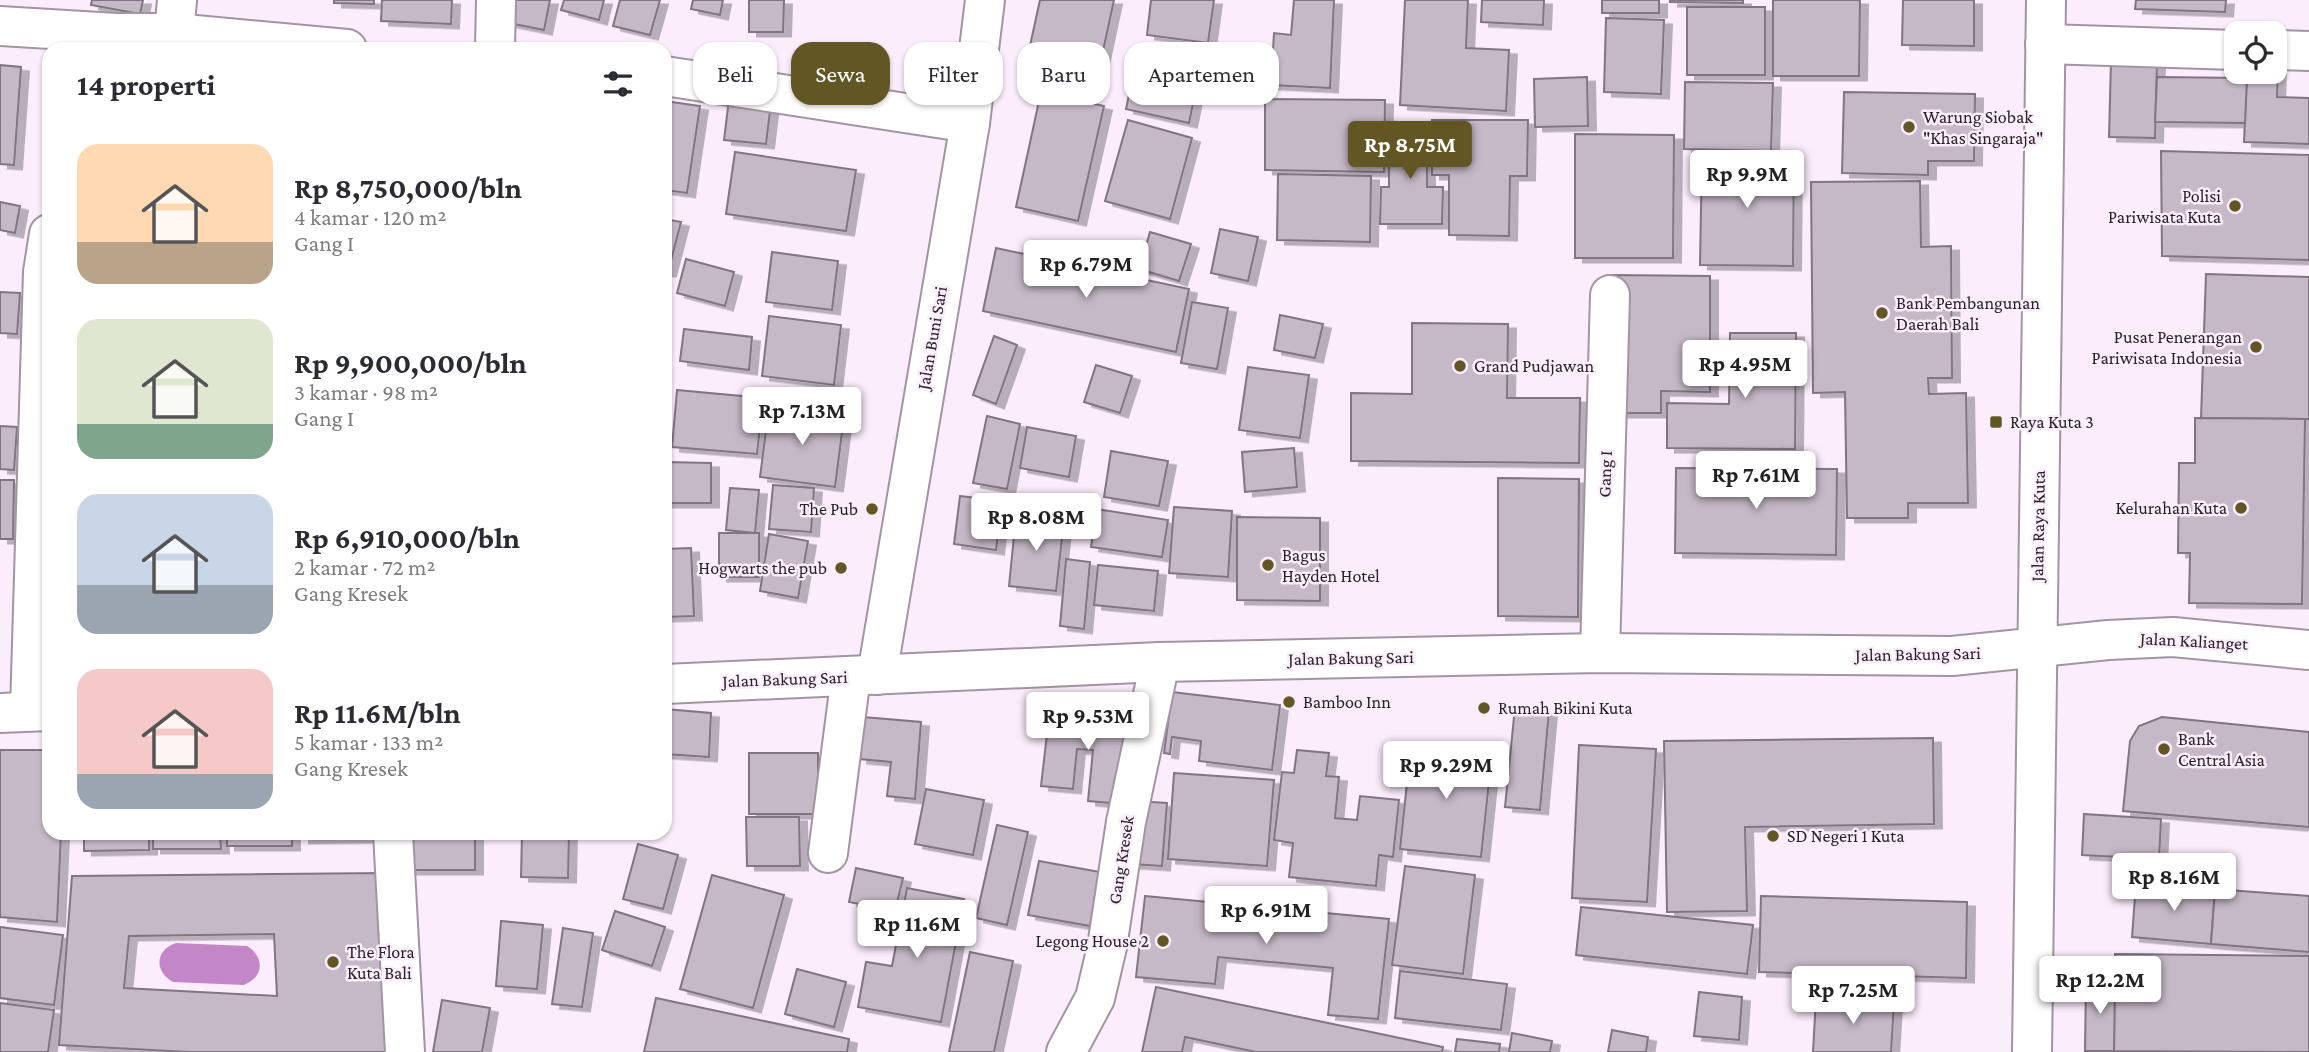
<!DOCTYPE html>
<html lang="id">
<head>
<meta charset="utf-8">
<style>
	body { margin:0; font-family:"Crimson Pro",serif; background:#f2f2f3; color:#2b2b33; height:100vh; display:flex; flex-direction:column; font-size:26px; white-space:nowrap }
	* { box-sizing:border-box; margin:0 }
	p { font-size:23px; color:#7c7c81 }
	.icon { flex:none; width:38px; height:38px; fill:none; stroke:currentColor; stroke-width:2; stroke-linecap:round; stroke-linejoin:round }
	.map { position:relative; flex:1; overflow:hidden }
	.drawer { position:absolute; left:42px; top:42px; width:630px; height:798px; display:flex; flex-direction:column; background:#fff; border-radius:21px; box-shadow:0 2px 5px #0004 }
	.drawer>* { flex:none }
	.top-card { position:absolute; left:693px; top:42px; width:665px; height:63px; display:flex; gap:14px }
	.tools { position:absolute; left:2224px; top:21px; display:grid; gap:14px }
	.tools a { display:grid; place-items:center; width:63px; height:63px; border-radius:14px; background:#fff; box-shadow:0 2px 5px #0004; font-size:35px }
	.price { position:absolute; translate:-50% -60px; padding:0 16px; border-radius:7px; background:#fff; color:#222; font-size:23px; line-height:46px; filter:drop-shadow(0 2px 4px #0008) }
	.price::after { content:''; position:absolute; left:50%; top:42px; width:21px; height:16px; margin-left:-10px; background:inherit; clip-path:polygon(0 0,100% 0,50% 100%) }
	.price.current { background:#625724; color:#fff }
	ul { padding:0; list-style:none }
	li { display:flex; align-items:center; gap:21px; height:175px; padding:0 35px }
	li span { display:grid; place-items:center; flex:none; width:196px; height:140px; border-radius:21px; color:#555 }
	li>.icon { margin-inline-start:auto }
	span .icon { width:84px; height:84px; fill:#fffc; stroke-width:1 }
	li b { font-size:30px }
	h2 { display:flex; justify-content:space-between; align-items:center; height:84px; padding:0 35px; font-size:30px }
	.tag { padding:0 24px; border-radius:21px; background:#fff; box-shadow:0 2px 5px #0004; font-size:24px; line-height:63px }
	.tag.current { background:#625724; color:#fff }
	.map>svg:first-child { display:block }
</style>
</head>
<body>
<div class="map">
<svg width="2309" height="1052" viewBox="0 0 2309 1052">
	<defs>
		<filter id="shadow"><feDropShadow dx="8" dy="4.5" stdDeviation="0" flood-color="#0004"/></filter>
	</defs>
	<rect width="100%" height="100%" fill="#fbedfc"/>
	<path fill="#c386c6" d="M 176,943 L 247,946 C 265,957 264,977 244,985 L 173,982 C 154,971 155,950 176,943 Z"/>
	<g fill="#c6b9c7" stroke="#817581" stroke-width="2" fill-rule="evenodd" filter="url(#shadow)">
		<path d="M 92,0 L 143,0 L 140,14 L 91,5 Z"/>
		<path d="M 334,0 L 374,0 L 374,4 L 334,3 Z"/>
		<path d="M 382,0 L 452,0 L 451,24 L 381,21 Z"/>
		<path d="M 502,0 L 550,0 L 544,30 L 499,21 Z"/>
		<path d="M 564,0 L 604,0 L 599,20 L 561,10 Z"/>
		<path d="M 620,0 L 660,0 L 650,35 L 613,26 Z"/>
		<path d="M 693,0 L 723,0 L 720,15 L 691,9 Z"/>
		<path d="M 749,0 L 784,0 L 783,32 L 749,32 Z"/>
		<path d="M 1040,0 L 1114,0 L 1097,79 L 1026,64 Z"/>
		<path d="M 1151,0 L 1214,0 L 1208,43 L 1147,35 Z"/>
		<path d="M 1294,0 L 1334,0 L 1330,88 L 1271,85 L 1274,33 L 1291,35 Z"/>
		<path d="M 1405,0 L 1468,0 L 1466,48 L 1509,50 L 1506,111 L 1400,105 Z"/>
		<path d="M 1482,0 L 1544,0 L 1543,25 L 1481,22 Z"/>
		<rect x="1602" y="0" width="57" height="13"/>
		<path d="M 1670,0 L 1743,0 L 1743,3 L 1670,2 Z"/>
		<path d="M 1773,0 L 1860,0 L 1859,76 L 1773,76 Z"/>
		<path d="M 1903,0 L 1974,0 L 1974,46 L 1902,45 Z"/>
		<path d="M 2136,0 L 2226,0 L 2225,12 L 2135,9 Z"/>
		<rect x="1687" y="7" width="78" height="68"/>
		<path d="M 1606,18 L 1664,20 L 1661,94 L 1604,92 Z"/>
		<path d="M 1136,61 L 1199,74 L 1189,123 L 1126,109 Z"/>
		<path d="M 2111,61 L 2157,61 L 2155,138 L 2109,137 Z"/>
		<path d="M 0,65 L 21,67 L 14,165 L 0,164 Z"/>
		<path d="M 2275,69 L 2278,69 L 2277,97 L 2309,98 L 2309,144 L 2244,142 L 2247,72 L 2275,72 Z"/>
		<path d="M 1587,77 L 1588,126 L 1535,127 L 1534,79 Z"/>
		<path d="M 2157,77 L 2247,78 L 2245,123 L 2155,122 Z"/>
		<path d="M 1685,82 L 1773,83 L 1771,151 L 1684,149 Z"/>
		<path d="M 1041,92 L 1104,106 L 1078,221 L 1016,207 Z"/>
		<path d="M 1844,92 L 1975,94 L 1974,161 L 1928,161 L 1928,175 L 1842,173 Z"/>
		<path d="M 729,99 L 771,103 L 766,144 L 724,140 Z"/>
		<path d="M 1265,99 L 1385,100 L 1384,172 L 1265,170 Z"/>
		<path d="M 665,101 L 700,106 L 687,193 L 665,190 Z"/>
		<path d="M 1128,120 L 1192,138 L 1170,219 L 1105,201 Z"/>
		<path d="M 1432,120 L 1528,120 L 1527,176 L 1510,176 L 1509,236 L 1449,235 L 1449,175 L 1432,175 Z"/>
		<path d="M 1389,126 L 1427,127 L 1427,187 L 1443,187 L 1442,224 L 1380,224 L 1381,187 L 1389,187 Z"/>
		<path d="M 1575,134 L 1674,135 L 1673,258 L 1575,258 Z"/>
		<path d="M 2161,151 L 2309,155 L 2309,260 L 2162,256 Z"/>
		<path d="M 735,152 L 856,170 L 846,231 L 726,214 Z"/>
		<path d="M 1702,153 L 1794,154 L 1793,266 L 1700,265 Z"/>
		<path d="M 1278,174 L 1371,176 L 1370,242 L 1277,240 Z"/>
		<path d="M 1920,181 L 1921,247 L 1951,246 L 1952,378 L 1928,378 L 1929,394 L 1966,393 L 1968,503 L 1908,503 L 1908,518 L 1847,518 L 1845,392 L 1813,393 L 1811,182 Z"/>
		<path d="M 0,202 L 20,206 L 15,233 L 0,230 Z"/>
		<path d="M 665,219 L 681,222 L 668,272 L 665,272 Z"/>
		<path d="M 1220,229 L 1258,237 L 1248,281 L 1211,273 Z"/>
		<path d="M 1150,232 L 1191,244 L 1179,281 L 1139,269 Z"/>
		<path d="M 996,248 L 1189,289 L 1176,352 L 983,311 Z"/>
		<path d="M 772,252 L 838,261 L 832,310 L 766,302 Z"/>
		<path d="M 686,259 L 734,272 L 725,306 L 677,293 Z"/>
		<path d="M 2206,274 L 2309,277 L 2309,419 L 2201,418 Z"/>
		<path d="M 1613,275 L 1710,276 L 1710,392 L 1661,391 L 1661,413 L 1611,413 Z"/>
		<path d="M 0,292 L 20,293 L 17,334 L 0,333 Z"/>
		<path d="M 1192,302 L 1228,308 L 1217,369 L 1181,363 Z"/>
		<path d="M 1280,315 L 1323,324 L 1315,358 L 1274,350 Z"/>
		<path d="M 769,316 L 841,325 L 834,385 L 762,376 Z"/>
		<path d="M 1412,323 L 1508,324 L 1507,398 L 1580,398 L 1579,463 L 1351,461 L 1351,393 L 1412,394 Z"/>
		<path d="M 684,329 L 752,337 L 749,370 L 680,361 Z"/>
		<path d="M 1730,333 L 1796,333 L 1795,449 L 1667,448 L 1667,403 L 1729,404 Z"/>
		<path d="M 994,336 L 1017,345 L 996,404 L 973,395 Z"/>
		<path d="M 1096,365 L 1132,376 L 1120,413 L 1084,402 Z"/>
		<path d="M 1248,367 L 1309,375 L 1300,438 L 1239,430 Z"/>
		<path d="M 677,390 L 763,398 L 757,454 L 672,447 Z"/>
		<path d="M 769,407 L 844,417 L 835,487 L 760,477 Z"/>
		<path d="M 987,416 L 1020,424 L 1007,489 L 973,483 Z"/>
		<path d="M 2195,418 L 2305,419 L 2302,604 L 2189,603 L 2190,553 L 2178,553 L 2179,463 L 2195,463 Z"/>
		<path d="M 0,426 L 17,427 L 14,470 L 0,469 Z"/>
		<path d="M 1027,427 L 1076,436 L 1069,477 L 1020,468 Z"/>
		<path d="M 1294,448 L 1297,487 L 1245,492 L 1242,452 Z"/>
		<path d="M 1111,451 L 1168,461 L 1159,506 L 1104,497 Z"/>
		<path d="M 665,462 L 711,463 L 711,503 L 665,503 Z"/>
		<path d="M 1676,468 L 1837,469 L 1836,555 L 1675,553 Z"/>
		<path d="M 1498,478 L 1579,479 L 1578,617 L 1498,616 Z"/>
		<path d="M 0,480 L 14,480 L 13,539 L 0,539 Z"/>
		<path d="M 773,485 L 814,488 L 811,532 L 769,529 Z"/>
		<path d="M 730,488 L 759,490 L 755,533 L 726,530 Z"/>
		<path d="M 960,496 L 1002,501 L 996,550 L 954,544 Z"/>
		<path d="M 1174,507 L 1232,511 L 1228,577 L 1169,573 Z"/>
		<path d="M 1096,509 L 1168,520 L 1162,557 L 1091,547 Z"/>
		<path d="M 1016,516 L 1064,521 L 1056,591 L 1009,586 Z"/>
		<path d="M 1237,517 L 1320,518 L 1320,601 L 1237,600 Z"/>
		<rect x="719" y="533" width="40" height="44"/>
		<path d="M 769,534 L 808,541 L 798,598 L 760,591 Z"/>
		<path d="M 691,548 L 694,616 L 665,617 L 665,549 Z"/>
		<path d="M 1066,559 L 1090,562 L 1084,629 L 1060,626 Z"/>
		<path d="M 1098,565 L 1158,571 L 1154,611 L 1094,605 Z"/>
		<path d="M 1172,692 L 1280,705 L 1272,770 L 1199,761 L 1201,741 L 1172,737 L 1170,754 L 1164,753 Z"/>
		<path d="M 1515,707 L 1549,711 L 1540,810 L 1505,807 Z"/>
		<path d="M 1050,708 L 1131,716 L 1122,804 L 1088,801 L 1093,750 L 1077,749 L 1073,789 L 1041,786 Z"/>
		<path d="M 665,709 L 711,713 L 709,757 L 665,754 Z"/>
		<path d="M 863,717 L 921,722 L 915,799 L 887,796 L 891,762 L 859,759 Z"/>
		<path d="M 2162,717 L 2309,732 L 2309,827 L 2123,811 L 2130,741 L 2139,726 Z"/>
		<path d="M 1933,738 L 1934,824 L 1745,827 L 1747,911 L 1667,912 L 1664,741 Z"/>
		<path d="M 1411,745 L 1492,753 L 1481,857 L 1400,849 Z"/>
		<path d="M 1579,745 L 1656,749 L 1647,902 L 1572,898 Z"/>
		<path d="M 0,750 L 49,750 L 49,833 L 61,833 L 57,922 L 0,917 Z"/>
		<path d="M 1297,750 L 1329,753 L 1326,776 L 1339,777 L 1335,818 L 1357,820 L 1360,796 L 1399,800 L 1393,857 L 1379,855 L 1376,886 L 1289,877 L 1293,843 L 1274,840 L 1282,772 L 1294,773 Z"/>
		<rect x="749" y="753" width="69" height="61"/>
		<path d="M 1174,773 L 1274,780 L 1267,866 L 1168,859 Z"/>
		<path d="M 926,789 L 984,800 L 973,855 L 915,844 Z"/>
		<path d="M 1136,801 L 1167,803 L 1162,866 L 1132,864 Z"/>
		<path d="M 2084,814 L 2161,819 L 2159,859 L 2082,855 Z"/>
		<path d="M 746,817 L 799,817 L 800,866 L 747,866 Z"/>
		<path d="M 997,825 L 1028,832 L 1007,925 L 976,918 Z"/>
		<path d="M 84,833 L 149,833 L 149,850 L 84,851 Z"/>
		<path d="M 153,833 L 220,833 L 221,849 L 153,849 Z"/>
		<rect x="227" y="833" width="65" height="13"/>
		<path d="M 301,833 L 381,833 L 381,838 L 301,839 Z"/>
		<rect x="407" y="833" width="68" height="37"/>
		<path d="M 522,833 L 569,833 L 568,878 L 521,877 Z"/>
		<path d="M 638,844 L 678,855 L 663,909 L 623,899 Z"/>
		<path d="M 1039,861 L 1100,872 L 1090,926 L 1028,915 Z"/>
		<path d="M 1405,866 L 1475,875 L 1463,974 L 1392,965 Z"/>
		<path d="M 856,868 L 903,878 L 895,911 L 849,902 Z"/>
		<path d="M 386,873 L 394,1052 L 188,1052 L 59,1045 L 72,876 ZM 274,934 L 277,996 L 124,988 L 129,936 Z"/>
		<path d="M 712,875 L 784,895 L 753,1008 L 680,989 Z"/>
		<path d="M 2136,883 L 2215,889 L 2211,944 L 2132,937 Z"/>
		<path d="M 907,888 L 964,899 L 941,1022 L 858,1007 L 866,962 L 892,966 Z"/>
		<path d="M 2215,889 L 2309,896 L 2309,952 L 2211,944 Z"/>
		<path d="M 1145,896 L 1389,919 L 1378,1019 L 1328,1015 L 1333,968 L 1218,957 L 1215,984 L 1136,977 Z"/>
		<path d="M 1761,896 L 1967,902 L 1966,978 L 1759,972 Z"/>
		<path d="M 1581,907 L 1753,925 L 1747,974 L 1576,955 Z"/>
		<path d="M 615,911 L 665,927 L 652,966 L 602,950 Z"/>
		<path d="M 501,921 L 543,925 L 537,989 L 496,986 Z"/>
		<path d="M 0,927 L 63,935 L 54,1005 L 0,998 Z"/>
		<path d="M 563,928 L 593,933 L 582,1007 L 552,1004 Z"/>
		<path d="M 970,952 L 1013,961 L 994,1052 L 949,1052 Z"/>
		<path d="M 2115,954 L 2309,956 L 2309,1052 L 2114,1051 Z"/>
		<path d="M 797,969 L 846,982 L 834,1027 L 785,1014 Z"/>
		<path d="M 1400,971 L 1507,984 L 1501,1030 L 1395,1018 Z"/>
		<path d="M 2086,981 L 2115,981 L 2114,1051 L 2085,1051 Z"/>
		<path d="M 1156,987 L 1443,1047 L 1442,1052 L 1256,1052 L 1185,1037 L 1182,1052 L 1142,1052 Z"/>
		<path d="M 1699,992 L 1742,997 L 1739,1040 L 1694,1036 Z"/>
		<path d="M 656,998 L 849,1039 L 847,1052 L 644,1052 Z"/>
		<path d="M 1816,998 L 1894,1003 L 1891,1052 L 1813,1052 Z"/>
		<path d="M 442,1000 L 490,1008 L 482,1052 L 433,1052 Z"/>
		<path d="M 0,1003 L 54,1010 L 48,1052 L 0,1052 Z"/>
		<path d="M 1612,1030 L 1648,1037 L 1646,1052 L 1608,1052 Z"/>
		<path d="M 1512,1033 L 1552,1041 L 1550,1052 L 1509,1052 Z"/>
		<path d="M 1457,1039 L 1500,1044 L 1499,1052 L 1455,1052 Z"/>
	</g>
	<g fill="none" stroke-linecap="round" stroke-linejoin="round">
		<g stroke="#a295a2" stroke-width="42">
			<g id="minor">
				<path d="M 174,33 L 177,0"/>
				<path d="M 2045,44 L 2236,50"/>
				<path d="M 495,49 L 496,0"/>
				<path d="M 2275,50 L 2309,51"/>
				<path d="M 1600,653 L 1610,295"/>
				<path d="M 30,711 L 43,272 L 49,234"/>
				<path d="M 393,833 L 405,1052"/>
				<path d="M 828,853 L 851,676"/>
				<path d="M 1066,1052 L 1095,998 L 1107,947 L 1126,822 L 1160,662"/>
			</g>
		</g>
		<g stroke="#a295a2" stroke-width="42">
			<g id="secondary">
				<path d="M 0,26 L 116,33 L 174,33 L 347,49"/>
				<path d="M 665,76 L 970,123"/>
				<path d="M 877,675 L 970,123 L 985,0"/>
				<path d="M 665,684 L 1160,662 L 1600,653 L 1952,656 L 2108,640 L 2173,637 L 2309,650"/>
				<path d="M 0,713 L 49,711"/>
				<path d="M 2032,1052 L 2046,0"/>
			</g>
		</g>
		<use href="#minor" stroke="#fff" stroke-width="38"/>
		<use href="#secondary" stroke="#fff" stroke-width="38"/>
	</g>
	<g fill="#625724" stroke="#fbedfc" stroke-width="2.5">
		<circle cx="1909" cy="127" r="7"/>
		<circle cx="2235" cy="206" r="7"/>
		<circle cx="1882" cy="313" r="7"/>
		<circle cx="2256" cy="347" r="7"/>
		<circle cx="1460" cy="366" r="7"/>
		<rect x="1989" y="415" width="14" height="14" rx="3.5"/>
		<circle cx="2241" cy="508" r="7"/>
		<circle cx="872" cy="509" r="7"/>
		<circle cx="1268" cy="565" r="7"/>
		<circle cx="841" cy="568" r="7"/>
		<circle cx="1289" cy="702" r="7"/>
		<circle cx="1484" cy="708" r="7"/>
		<circle cx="2164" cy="749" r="7"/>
		<circle cx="1773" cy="836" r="7"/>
		<circle cx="1163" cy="941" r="7"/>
		<circle cx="333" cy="962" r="7"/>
	</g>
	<g text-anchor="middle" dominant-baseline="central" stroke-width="5" stroke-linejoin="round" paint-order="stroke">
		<g font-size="18" fill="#272227" stroke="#fbedfc" text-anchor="start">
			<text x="1923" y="117">Warung Siobak<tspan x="1923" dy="21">"Khas Singaraja"</tspan></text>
			<text x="2221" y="196" text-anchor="end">Polisi<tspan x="2221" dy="21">Pariwisata Kuta</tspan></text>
			<text x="1896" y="303">Bank Pembangunan<tspan x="1896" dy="21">Daerah Bali</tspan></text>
			<text x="2242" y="337" text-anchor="end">Pusat Penerangan<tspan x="2242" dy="21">Pariwisata Indonesia</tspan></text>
			<text x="1474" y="366">Grand Pudjawan</text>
			<text x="2010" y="422">Raya Kuta 3</text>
			<text x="2227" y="508" text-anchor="end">Kelurahan Kuta</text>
			<text x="858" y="509" text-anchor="end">The Pub</text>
			<text x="1282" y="555">Bagus<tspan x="1282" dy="21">Hayden Hotel</tspan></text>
			<text x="827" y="568" text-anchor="end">Hogwarts the pub</text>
			<text x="1303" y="702">Bamboo Inn</text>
			<text x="1498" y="708">Rumah Bikini Kuta</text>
			<text x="2178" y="739">Bank<tspan x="2178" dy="21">Central Asia</tspan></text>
			<text x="1787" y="836">SD Negeri 1 Kuta</text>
			<text x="1149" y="941" text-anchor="end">Legong House 2</text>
			<text x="347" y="952">The Flora<tspan x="347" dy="21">Kuta Bali</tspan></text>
		</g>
		<g font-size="18" fill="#272227" stroke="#fbedfc">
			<text transform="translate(932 338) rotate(-80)">Jalan Buni Sari</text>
			<text transform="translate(1605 474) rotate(-88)">Gang I</text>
			<text transform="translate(2038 526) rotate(-89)">Jalan Raya Kuta</text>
			<text transform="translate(2194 641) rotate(3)">Jalan Kalianget</text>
			<text transform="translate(1918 654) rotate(-1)">Jalan Bakung Sari</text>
			<text transform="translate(1351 658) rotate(-1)">Jalan Bakung Sari</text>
			<text transform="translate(785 679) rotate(-2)">Jalan Bakung Sari</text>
			<text transform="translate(1121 860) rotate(-81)">Gang Kresek</text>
		</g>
	</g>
</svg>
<div class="tools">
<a><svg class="icon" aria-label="locate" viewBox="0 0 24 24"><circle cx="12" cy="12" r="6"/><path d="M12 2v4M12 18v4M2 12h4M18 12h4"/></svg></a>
</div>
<b class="price current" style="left:1410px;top:181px">Rp 8.75M</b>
<b class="price" style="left:1747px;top:210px">Rp 9.9M</b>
<b class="price" style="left:1086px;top:300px">Rp 6.79M</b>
<b class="price" style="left:1745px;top:400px">Rp 4.95M</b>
<b class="price" style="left:802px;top:447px">Rp 7.13M</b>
<b class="price" style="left:1756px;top:511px">Rp 7.61M</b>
<b class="price" style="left:1036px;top:553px">Rp 8.08M</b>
<b class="price" style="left:1088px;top:752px">Rp 9.53M</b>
<b class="price" style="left:1446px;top:801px">Rp 9.29M</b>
<b class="price" style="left:2174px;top:913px">Rp 8.16M</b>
<b class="price" style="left:1266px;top:946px">Rp 6.91M</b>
<b class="price" style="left:917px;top:960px">Rp 11.6M</b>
<b class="price" style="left:2100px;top:1016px">Rp 12.2M</b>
<b class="price" style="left:1853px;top:1026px">Rp 7.25M</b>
<div class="top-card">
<a class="tag">Beli</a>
<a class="tag current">Sewa</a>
<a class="tag">Filter</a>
<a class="tag">Baru</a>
<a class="tag">Apartemen</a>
</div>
<section class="drawer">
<h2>14 properti<svg class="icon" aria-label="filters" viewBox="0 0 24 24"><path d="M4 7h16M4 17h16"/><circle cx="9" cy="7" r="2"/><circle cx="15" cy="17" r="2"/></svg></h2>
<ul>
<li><span style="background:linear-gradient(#ffd9b3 70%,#b9a48a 0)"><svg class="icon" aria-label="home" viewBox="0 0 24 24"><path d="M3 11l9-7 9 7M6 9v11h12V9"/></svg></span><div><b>Rp 8,750,000/bln</b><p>4 kamar · 120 m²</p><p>Gang I</p></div></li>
<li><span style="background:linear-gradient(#dfe7d0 75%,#7fa58c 0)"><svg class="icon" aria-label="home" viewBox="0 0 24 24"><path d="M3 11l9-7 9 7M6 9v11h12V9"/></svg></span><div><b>Rp 9,900,000/bln</b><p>3 kamar · 98 m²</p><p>Gang I</p></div></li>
<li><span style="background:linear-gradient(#c9d6e8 65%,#9aa5b1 0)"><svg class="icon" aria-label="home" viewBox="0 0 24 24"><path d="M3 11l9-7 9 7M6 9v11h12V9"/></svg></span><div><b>Rp 6,910,000/bln</b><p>2 kamar · 72 m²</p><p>Gang Kresek</p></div></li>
<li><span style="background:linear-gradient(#f6c9c9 75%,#9aa5b1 0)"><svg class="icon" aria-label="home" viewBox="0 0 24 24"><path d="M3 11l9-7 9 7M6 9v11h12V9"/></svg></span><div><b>Rp 11.6M/bln</b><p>5 kamar · 133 m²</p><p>Gang Kresek</p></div></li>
</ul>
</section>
</div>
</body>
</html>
